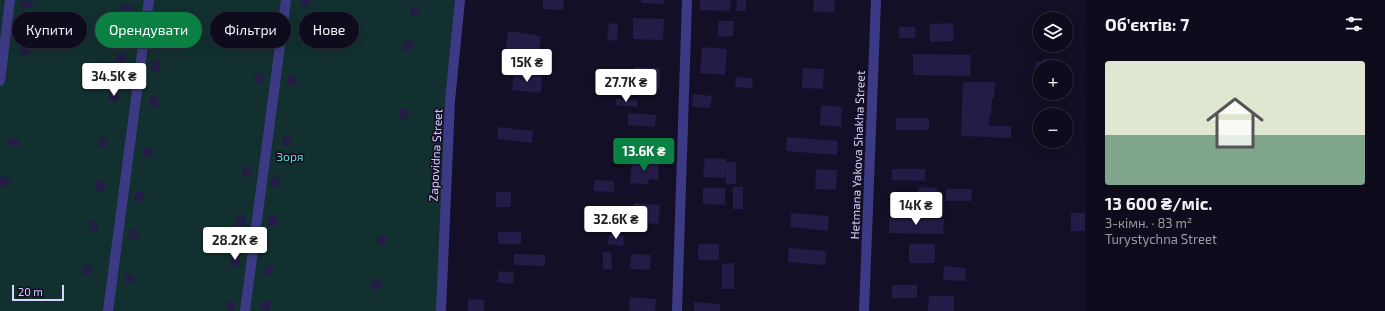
<!DOCTYPE html>
<html lang="uk">
<head>
<meta charset="utf-8">
<style>
	body { margin:0; font-family:"Exo 2",sans-serif; background:#171425; color:#f1f3f6; height:100vh; display:flex; flex-direction:column; font-size:15px; white-space:nowrap }
	* { box-sizing:border-box; margin:0 }
	p { font-size:13px; color:#9b9ba3 }
	.icon { flex:none; width:22px; height:22px; fill:none; stroke:currentColor; stroke-width:2; stroke-linecap:round; stroke-linejoin:round }
	.map { position:relative; flex:1; overflow:hidden }
	.sheet { display:flex; flex-direction:column; background:#0e0b1c; width:300px }
	.sheet>* { flex:none }
	.banner { position:absolute; left:12px; top:12px; width:380px; height:36px; display:flex; gap:8px }
	.tools { position:absolute; left:1033px; top:12px; display:grid; gap:8px }
	.tools a { display:grid; place-items:center; width:40px; height:40px; border-radius:50%; background:#0e0b1c; box-shadow:0 4px 16px #0002,0 0 0 1px #2e2b3b; font-size:20px }
	.scale { position:absolute; left:12px; bottom:10px; width:52px; box-sizing:border-box; padding-left:4px; border:2px solid #d9d4ff; border-top:0; font-size:11px; line-height:14px; white-space:nowrap; color:#d9d4ff; -webkit-text-stroke:3px #130f26; paint-order:stroke }
	.price { position:absolute; translate:-50% -34px; padding:0 9px; border-radius:4px; background:#fff; color:#222; font-size:13px; line-height:26px; filter:drop-shadow(0 1px 2px #0008) }
	.price::after { content:''; position:absolute; left:50%; top:24px; width:12px; height:9px; margin-left:-6px; background:inherit; clip-path:polygon(0 0,100% 0,50% 100%) }
	.price.selected { background:#0b8043; color:#fff }
	ul { padding:0; list-style:none }
	li { display:grid; align-content:center; gap:8px; height:212px; padding:0 20px }
	li span { display:grid; place-items:center; height:124px; border-radius:4px; color:#555 }
	li>.icon { margin-inline-start:auto }
	span .icon { width:72px; height:72px; fill:#fffc; stroke-width:1 }
	li b { font-size:17px }
	h2 { display:flex; justify-content:space-between; align-items:center; height:48px; padding:0 20px; font-size:17px }
	.tag { padding:0 14px; border-radius:18px; background:#0e0b1c; box-shadow:0 4px 16px #0002,0 0 0 1px #2e2b3b; font-size:14px; line-height:36px }
	.tag.selected { background:#0b8043; color:#fff }
	main { display:flex; flex:1; min-height:0 }
	.map>svg:first-child { display:block }
</style>
</head>
<body>
<main>
<div class="map">
<svg width="1085" height="311" viewBox="0 0 1085 311">
	<rect width="100%" height="100%" fill="#130f26"/>
	<path fill="#12302f" d="M 0,0 L 460,0 L 441,311 L 0,311 Z"/>
	<g fill="#241b47">
		<path d="M 22,0 L 33,2 L 32,8 L 21,7 Z"/>
		<path d="M 301,0 L 309,0 L 309,6 L 300,5 Z"/>
		<path d="M 543,0 L 564,0 L 563,10 L 543,9 Z"/>
		<path d="M 641,0 L 664,0 L 663,4 L 641,3 Z"/>
		<path d="M 700,0 L 731,0 L 730,11 L 700,10 Z"/>
		<path d="M 737,0 L 746,0 L 746,11 L 736,11 Z"/>
		<path d="M 814,0 L 835,0 L 834,13 L 813,11 Z"/>
		<path d="M 123,4 L 131,5 L 130,15 L 121,14 Z"/>
		<path d="M 411,6 L 419,7 L 418,17 L 410,16 Z"/>
		<path d="M 633,18 L 664,19 L 663,40 L 633,39 Z"/>
		<path d="M 718,21 L 734,21 L 733,36 L 718,37 Z"/>
		<path d="M 609,23 L 618,24 L 617,41 L 607,40 Z"/>
		<path d="M 953,23 L 954,41 L 930,42 L 929,24 Z"/>
		<rect x="899" y="27" width="16" height="11"/>
		<path d="M 508,31 L 541,36 L 538,57 L 505,52 Z"/>
		<path d="M 405,40 L 413,41 L 412,51 L 403,50 Z"/>
		<path d="M 21,46 L 30,47 L 29,55 L 20,54 Z"/>
		<path d="M 702,47 L 727,49 L 725,75 L 700,73 Z"/>
		<path d="M 117,53 L 126,54 L 125,63 L 116,62 Z"/>
		<path d="M 913,54 L 971,55 L 970,76 L 913,75 Z"/>
		<path d="M 1043,59 L 1056,60 L 1056,67 L 1040,67 L 1040,74 L 1036,74 L 1036,62 L 1042,62 Z"/>
		<path d="M 151,61 L 160,62 L 159,72 L 150,70 Z"/>
		<path d="M 634,67 L 660,68 L 660,89 L 633,88 Z"/>
		<path d="M 803,68 L 824,69 L 823,89 L 802,88 Z"/>
		<path d="M 255,73 L 263,74 L 262,83 L 254,82 Z"/>
		<path d="M 514,73 L 542,76 L 541,93 L 512,90 Z"/>
		<path d="M 288,76 L 297,77 L 296,86 L 287,85 Z"/>
		<path d="M 736,77 L 753,78 L 752,88 L 735,87 Z"/>
		<path d="M 963,82 L 995,82 L 994,98 L 992,98 L 991,116 L 989,116 L 989,126 L 1011,126 L 1011,138 L 961,136 Z"/>
		<path d="M 110,92 L 119,93 L 118,102 L 109,101 Z"/>
		<path d="M 693,94 L 712,96 L 710,108 L 692,107 Z"/>
		<path d="M 150,96 L 159,97 L 157,107 L 149,106 Z"/>
		<path d="M 616,99 L 638,101 L 637,107 L 615,105 Z"/>
		<path d="M 821,105 L 842,107 L 841,127 L 820,125 Z"/>
		<path d="M 400,109 L 409,110 L 407,119 L 399,118 Z"/>
		<path d="M 628,113 L 656,115 L 655,127 L 628,125 Z"/>
		<rect x="896" y="118" width="33" height="12"/>
		<path d="M 498,127 L 533,131 L 532,143 L 497,139 Z"/>
		<path d="M 283,135 L 291,136 L 290,146 L 282,145 Z"/>
		<path d="M 787,137 L 838,141 L 837,155 L 786,151 Z"/>
		<path d="M 8,138 L 20,140 L 19,146 L 7,144 Z"/>
		<path d="M 100,138 L 108,139 L 107,148 L 99,147 Z"/>
		<path d="M 144,147 L 152,148 L 151,157 L 142,156 Z"/>
		<path d="M 705,158 L 726,159 L 726,162 L 736,162 L 736,184 L 726,184 L 726,167 L 725,178 L 703,177 Z"/>
		<path d="M 632,160 L 659,162 L 658,180 L 649,179 L 648,184 L 630,183 Z"/>
		<path d="M 243,166 L 251,168 L 250,177 L 242,176 Z"/>
		<path d="M 816,169 L 837,170 L 836,190 L 815,189 Z"/>
		<path d="M 892,169 L 925,169 L 925,181 L 892,180 Z"/>
		<path d="M 0,177 L 10,178 L 9,186 L 0,185 Z"/>
		<path d="M 272,177 L 280,178 L 279,187 L 271,186 Z"/>
		<path d="M 594,180 L 614,181 L 614,192 L 594,191 Z"/>
		<path d="M 96,181 L 105,182 L 104,191 L 95,190 Z"/>
		<rect x="733" y="187" width="10" height="22"/>
		<path d="M 918,187 L 937,188 L 937,208 L 917,207 Z"/>
		<path d="M 703,188 L 725,188 L 725,205 L 703,204 Z"/>
		<path d="M 946,189 L 972,189 L 971,201 L 946,201 Z"/>
		<path d="M 136,191 L 144,192 L 143,201 L 134,200 Z"/>
		<rect x="496" y="192" width="15" height="15"/>
		<path d="M 634,203 L 660,205 L 658,224 L 643,223 L 642,233 L 631,232 Z"/>
		<path d="M 791,213 L 829,216 L 828,231 L 790,227 Z"/>
		<rect x="1071" y="213" width="14" height="18"/>
		<path d="M 237,215 L 246,216 L 244,226 L 236,225 Z"/>
		<path d="M 269,215 L 277,216 L 277,226 L 268,225 Z"/>
		<path d="M 889,218 L 944,219 L 943,234 L 889,233 Z"/>
		<path d="M 90,222 L 98,223 L 97,232 L 89,231 Z"/>
		<path d="M 130,229 L 138,230 L 137,239 L 128,238 Z"/>
		<rect x="498" y="232" width="23" height="12"/>
		<path d="M 609,234 L 624,236 L 623,246 L 608,244 Z"/>
		<path d="M 379,235 L 387,236 L 386,245 L 378,244 Z"/>
		<rect x="698" y="244" width="21" height="16"/>
		<rect x="909" y="244" width="26" height="19"/>
		<path d="M 789,248 L 826,251 L 825,265 L 788,262 Z"/>
		<path d="M 603,252 L 611,252 L 612,269 L 603,269 Z"/>
		<path d="M 514,254 L 545,255 L 545,266 L 514,265 Z"/>
		<path d="M 631,254 L 651,255 L 650,270 L 630,269 Z"/>
		<path d="M 232,255 L 240,256 L 239,266 L 230,265 Z"/>
		<path d="M 734,263 L 734,289 L 722,289 L 722,264 Z"/>
		<path d="M 84,265 L 92,266 L 91,276 L 83,275 Z"/>
		<path d="M 265,265 L 274,266 L 272,275 L 264,274 Z"/>
		<path d="M 944,266 L 966,268 L 965,281 L 943,280 Z"/>
		<path d="M 499,271 L 514,273 L 513,284 L 497,282 Z"/>
		<path d="M 125,274 L 134,275 L 132,284 L 124,283 Z"/>
		<path d="M 373,279 L 382,281 L 380,290 L 372,289 Z"/>
		<rect x="892" y="285" width="25" height="13"/>
		<path d="M 929,296 L 954,296 L 954,311 L 928,311 Z"/>
		<path d="M 630,297 L 656,299 L 655,311 L 629,311 Z"/>
		<path d="M 468,299 L 484,300 L 484,311 L 468,311 Z"/>
		<path d="M 227,301 L 235,302 L 234,311 L 226,310 Z"/>
		<path d="M 262,301 L 271,302 L 269,311 L 261,310 Z"/>
		<path d="M 694,302 L 720,304 L 720,311 L 694,311 Z"/>
	</g>
	<g fill="none" stroke-linecap="round" stroke-linejoin="round">
		<g stroke="#3d3a85" stroke-width="10">
			<path d="M 0,81 L 10,0"/>
			<path d="M 108,311 L 149,0"/>
			<path d="M 245,311 L 286,0"/>
			<path d="M 441,311 L 450,101 L 460,0"/>
			<path d="M 677,311 L 687,0"/>
			<path d="M 864,311 L 876,0"/>
		</g>
	</g>
	<g text-anchor="middle" dominant-baseline="central" stroke-width="3.5" stroke-linejoin="round" paint-order="stroke">
		<g font-size="12" fill="#d9d4ff" stroke="#130f26">
			<text transform="translate(435 155) rotate(-87)">Zapovidna Street</text>
			<text transform="translate(857 155) rotate(-88)">Hetmana Yakova Shakha Street</text>
		</g>
		<g font-size="12" fill="#5fe0c0" stroke="#130f26">
			<text x="290" y="156">Зоря</text>
		</g>
	</g>
</svg>
<div class="tools">
<a><svg class="icon" aria-label="layers" viewBox="0 0 24 24"><path d="M12 4l9 5-9 5-9-5zM3 14l9 5 9-5"/></svg></a>
<a>+</a>
<a>−</a>
</div>
<div class="scale">20 m</div>
<b class="price" style="left:527px;top:83px">15K ₴</b>
<b class="price" style="left:114px;top:97px">34.5K ₴</b>
<b class="price" style="left:626px;top:103px">27.7K ₴</b>
<b class="price selected" style="left:644px;top:172px">13.6K ₴</b>
<b class="price" style="left:916px;top:226px">14K ₴</b>
<b class="price" style="left:616px;top:240px">32.6K ₴</b>
<b class="price" style="left:235px;top:261px">28.2K ₴</b>
<div class="banner">
<a class="tag">Купити</a>
<a class="tag selected">Орендувати</a>
<a class="tag">Фільтри</a>
<a class="tag">Нове</a>
</div>
</div>
<section class="sheet">
<h2>Об’єктів: 7<svg class="icon" aria-label="filters" viewBox="0 0 24 24"><path d="M4 7h16M4 17h16"/><circle cx="9" cy="7" r="2"/><circle cx="15" cy="17" r="2"/></svg></h2>
<ul>
<li><span style="background:linear-gradient(#dfe7d0 60%,#7fa58c 0)"><svg class="icon" aria-label="home" viewBox="0 0 24 24"><path d="M3 11l9-7 9 7M6 9v11h12V9"/></svg></span><div><b>13 600 ₴/міс.</b><p>3-кімн. · 83 m²</p><p>Turystychna Street</p></div></li>
</ul>
</section>
</main>
</body>
</html>
